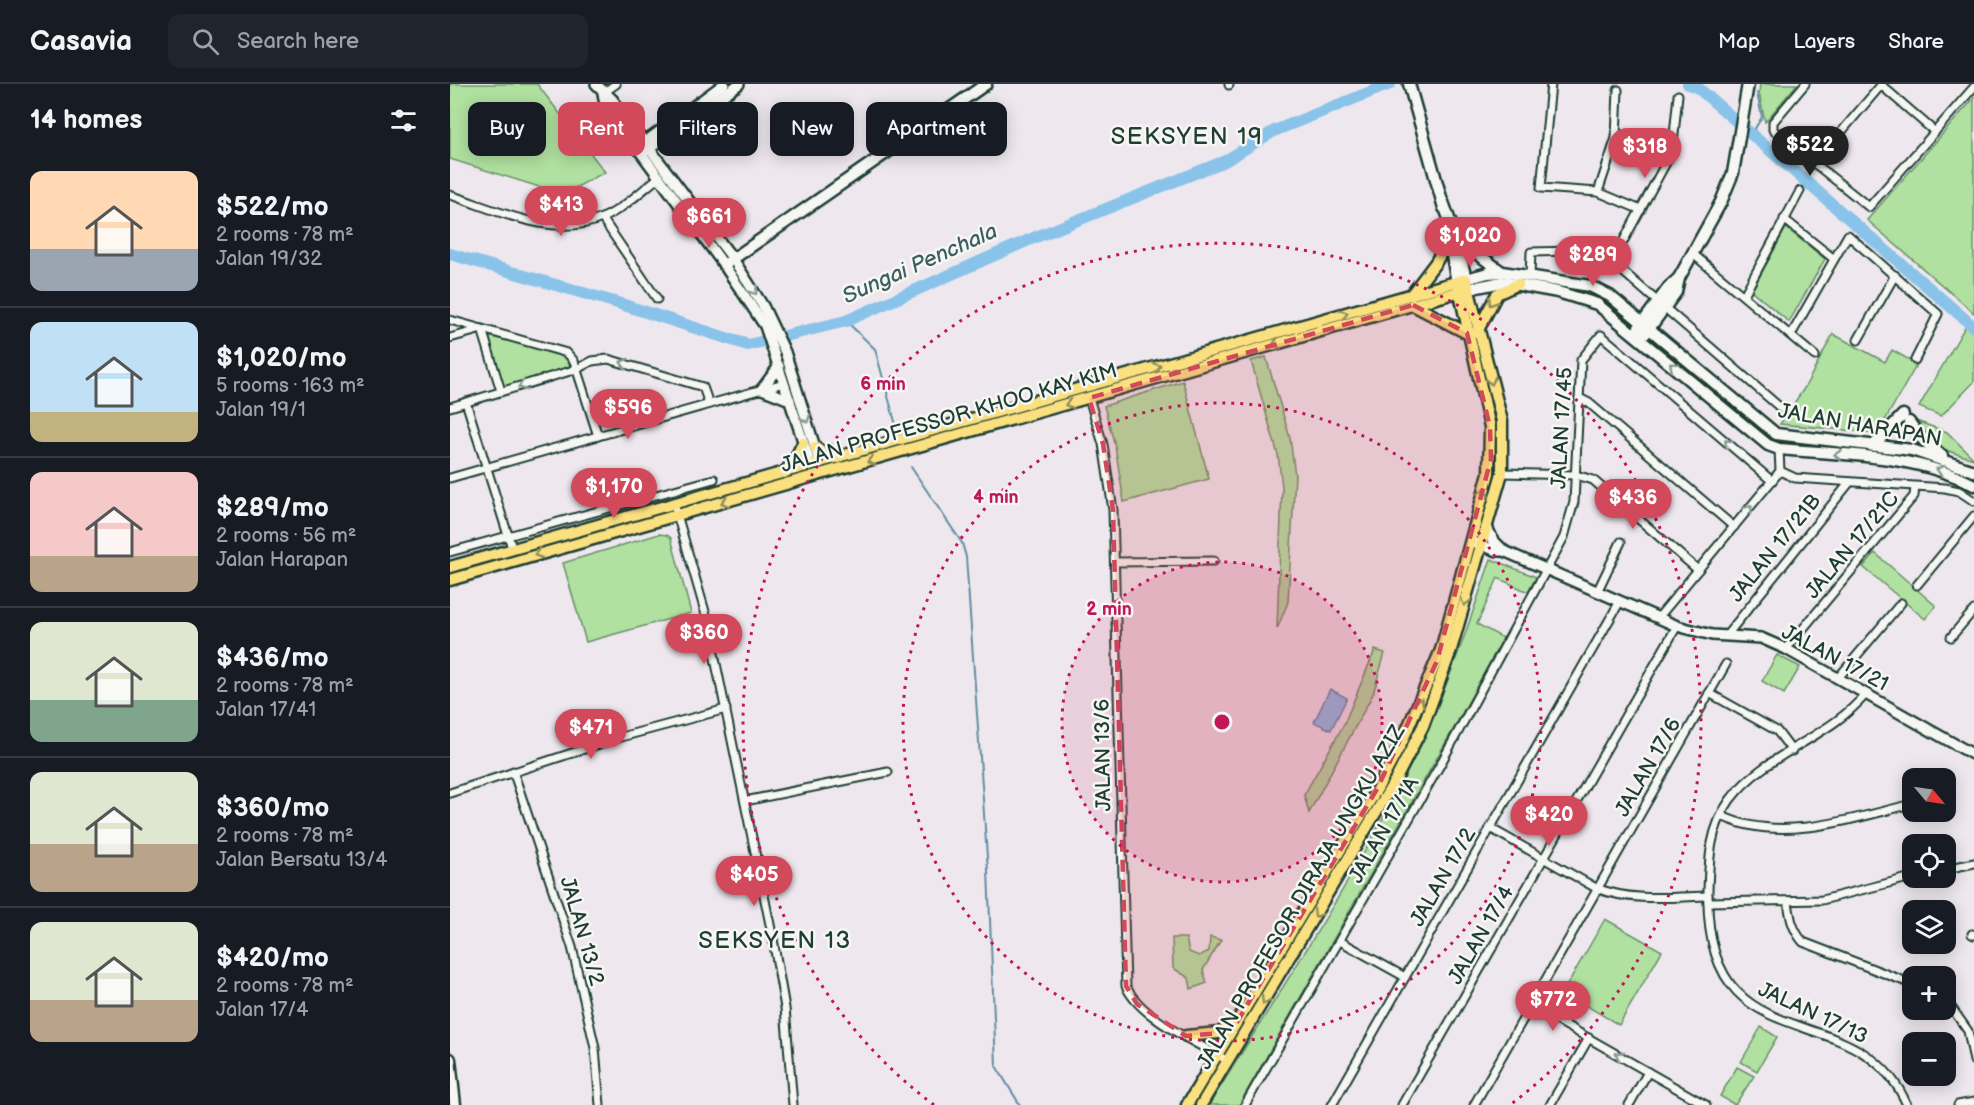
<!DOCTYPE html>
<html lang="en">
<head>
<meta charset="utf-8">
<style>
	body { margin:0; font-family:"Balsamiq Sans",sans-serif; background:#20242c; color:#f1f3f6; height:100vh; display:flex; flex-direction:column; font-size:22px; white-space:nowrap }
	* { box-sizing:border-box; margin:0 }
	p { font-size:20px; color:#9ea1a6 }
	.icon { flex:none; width:33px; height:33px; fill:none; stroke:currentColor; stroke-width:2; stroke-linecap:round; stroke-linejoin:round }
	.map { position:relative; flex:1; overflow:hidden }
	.sheet { display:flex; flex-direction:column; background:#171b24; width:450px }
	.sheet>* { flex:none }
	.top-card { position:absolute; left:18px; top:18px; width:570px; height:54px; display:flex; gap:12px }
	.needle { width:39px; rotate:119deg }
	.buttons { position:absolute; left:1452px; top:684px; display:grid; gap:12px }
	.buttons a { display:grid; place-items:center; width:54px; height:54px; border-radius:12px; background:#171b24; box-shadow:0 3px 15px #0003; font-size:30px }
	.price { position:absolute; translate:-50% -51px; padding:0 14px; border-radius:21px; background:#d1495b; color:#fff; font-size:20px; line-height:39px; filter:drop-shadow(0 2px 3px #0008) }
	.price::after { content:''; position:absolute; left:50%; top:36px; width:18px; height:14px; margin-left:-9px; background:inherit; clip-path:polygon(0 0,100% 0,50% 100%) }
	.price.on { background:#222; color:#fff }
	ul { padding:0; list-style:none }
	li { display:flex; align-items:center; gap:18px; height:150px; padding:0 30px }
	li+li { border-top:2px solid #363941 }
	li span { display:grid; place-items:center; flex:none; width:168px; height:120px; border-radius:12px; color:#555 }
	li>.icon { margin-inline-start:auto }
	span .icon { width:72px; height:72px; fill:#fffc; stroke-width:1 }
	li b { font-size:26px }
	h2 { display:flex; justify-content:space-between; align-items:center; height:72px; padding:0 30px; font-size:26px }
	.chip { padding:0 21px; border-radius:12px; background:#171b24; box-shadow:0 3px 15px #0003; font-size:21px; line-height:54px }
	.chip.on { background:#d1495b; color:#fff }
	header { display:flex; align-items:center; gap:36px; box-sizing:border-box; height:84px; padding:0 30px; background:#171b24; border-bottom:2px solid #363941 }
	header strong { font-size:28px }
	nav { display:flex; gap:33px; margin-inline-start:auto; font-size:21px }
	.search { width:420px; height:54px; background:#20242c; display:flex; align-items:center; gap:15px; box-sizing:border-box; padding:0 21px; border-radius:12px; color:#9ea1a6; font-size:22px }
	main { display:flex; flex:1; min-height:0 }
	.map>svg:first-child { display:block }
</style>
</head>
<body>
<header>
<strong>Casavia</strong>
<div class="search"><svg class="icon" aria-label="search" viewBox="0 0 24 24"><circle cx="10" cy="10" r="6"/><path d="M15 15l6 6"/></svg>Search here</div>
<nav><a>Map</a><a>Layers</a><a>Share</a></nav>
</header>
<main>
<section class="sheet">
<h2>14 homes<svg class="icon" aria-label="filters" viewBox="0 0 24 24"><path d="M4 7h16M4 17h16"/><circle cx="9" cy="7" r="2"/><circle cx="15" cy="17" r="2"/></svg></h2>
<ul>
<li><span style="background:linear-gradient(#ffd9b3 65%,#9aa5b1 0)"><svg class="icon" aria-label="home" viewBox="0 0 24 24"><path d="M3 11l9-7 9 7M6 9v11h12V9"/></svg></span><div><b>$522/mo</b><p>2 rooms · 78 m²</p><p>Jalan 19/32</p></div></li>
<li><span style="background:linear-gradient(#bfe0f5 75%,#c2b280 0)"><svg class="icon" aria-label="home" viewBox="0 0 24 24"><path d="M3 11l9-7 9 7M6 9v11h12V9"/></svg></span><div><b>$1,020/mo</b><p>5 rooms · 163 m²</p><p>Jalan 19/1</p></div></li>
<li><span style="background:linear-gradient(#f6c9c9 70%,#b9a48a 0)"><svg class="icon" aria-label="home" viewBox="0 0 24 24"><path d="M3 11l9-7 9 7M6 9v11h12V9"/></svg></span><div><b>$289/mo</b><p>2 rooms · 56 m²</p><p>Jalan Harapan</p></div></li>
<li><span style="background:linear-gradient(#dfe7d0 65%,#7fa58c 0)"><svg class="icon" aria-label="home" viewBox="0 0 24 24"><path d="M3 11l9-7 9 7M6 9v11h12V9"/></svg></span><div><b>$436/mo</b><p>2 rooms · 78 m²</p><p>Jalan 17/41</p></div></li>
<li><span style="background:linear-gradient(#dfe7d0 60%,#b9a48a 0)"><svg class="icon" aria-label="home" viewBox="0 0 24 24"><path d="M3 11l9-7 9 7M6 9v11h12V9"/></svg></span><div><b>$360/mo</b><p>2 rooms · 78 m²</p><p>Jalan Bersatu 13/4</p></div></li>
<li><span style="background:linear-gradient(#dfe7d0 65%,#b9a48a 0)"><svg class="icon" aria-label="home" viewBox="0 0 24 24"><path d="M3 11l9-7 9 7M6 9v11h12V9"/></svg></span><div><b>$420/mo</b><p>2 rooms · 78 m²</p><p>Jalan 17/4</p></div></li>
</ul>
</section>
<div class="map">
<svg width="1524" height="1021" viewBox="0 0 1524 1021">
	<rect width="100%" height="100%" fill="#eee8ee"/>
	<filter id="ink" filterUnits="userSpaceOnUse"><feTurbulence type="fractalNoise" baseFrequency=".0167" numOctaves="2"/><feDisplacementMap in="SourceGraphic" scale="12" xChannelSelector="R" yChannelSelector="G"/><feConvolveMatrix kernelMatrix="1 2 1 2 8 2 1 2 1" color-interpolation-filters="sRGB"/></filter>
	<g filter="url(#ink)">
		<g fill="#b0e1a0" stroke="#688f6a" stroke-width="1.5">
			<path d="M 0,0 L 87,0 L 155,88 L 125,104 L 96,105 L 0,75 Z"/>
			<path d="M 1310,0 L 1347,0 L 1315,38 L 1309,9 Z"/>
			<path d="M 1524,14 L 1524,229 L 1417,136 Z"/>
			<path d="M 1336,144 L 1375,175 L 1339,238 L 1302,207 Z"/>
			<path d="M 1516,241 L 1524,248 L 1524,298 L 1491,332 L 1469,323 Z"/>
			<path d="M 1383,250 L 1435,278 L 1442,266 L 1467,280 L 1430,345 L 1425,349 L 1330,340 L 1355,303 Z"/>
			<path d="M 38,252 L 114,271 L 121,284 L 53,304 Z"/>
			<path d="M 816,273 L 840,354 L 845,391 L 838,518 L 827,545 L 832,403 L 828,371 L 801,277 Z"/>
			<path d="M 733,297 L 759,395 L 674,418 L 665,362 L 654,322 Z"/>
			<path d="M 1469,338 L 1497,348 L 1524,375 C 1501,368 1478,365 1469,338 Z"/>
			<path d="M 209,450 L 217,451 L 221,454 L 241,529 L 136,558 L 113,479 Z"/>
			<path d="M 1425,469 L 1486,522 L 1475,535 L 1413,483 Z"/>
			<path d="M 1041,475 L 1086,493 L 1078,508 L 1048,494 L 1027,540 L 1053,554 L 1005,642 L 789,1021 L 759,1021 C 834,900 918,776 977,646 C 1002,591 1021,533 1041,475 Z"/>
			<path d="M 925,566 L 935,569 L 923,610 L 859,729 L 854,711 L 894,640 Z"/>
			<path d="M 1327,571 L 1350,583 L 1334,610 L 1312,597 Z"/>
			<path d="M 1155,835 L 1212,867 L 1169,941 L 1113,908 Z"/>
			<path d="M 760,853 L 771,856 L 753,886 L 757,899 L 741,905 L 739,894 L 723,884 L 722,854 L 736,854 L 739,868 L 749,872 L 759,867 Z"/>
			<path d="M 1311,943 L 1327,953 L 1307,987 L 1291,978 Z"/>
			<path d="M 1287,983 L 1304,992 L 1285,1021 L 1270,1012 Z"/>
		</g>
		<path fill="#8ac3e9" stroke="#5f8da1" stroke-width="1.5" d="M 880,605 L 897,614 L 881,646 L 864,638 Z"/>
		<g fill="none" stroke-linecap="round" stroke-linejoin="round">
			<g stroke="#5f8da1" stroke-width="2">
				<path d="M 1301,51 L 1312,33 L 1307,9"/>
				<path d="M 396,237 L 425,265 L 447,345"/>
				<path d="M 461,383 L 512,459 L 516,473 L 538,787 L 546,982 L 570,1021"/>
			</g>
			<g stroke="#8ac3e9" stroke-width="12">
				<path d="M 1238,0 L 1248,4 L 1524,243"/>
				<path d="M 0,170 L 171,220 L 298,261 L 396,237 L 581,155 L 775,77 L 824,47 L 940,0"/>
			</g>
			<g stroke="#1f3d34" stroke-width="11">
				<g id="minor">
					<path d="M 779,0 L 779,1"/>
					<path d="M 1101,0 L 1091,104 L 1148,108 L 1191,126"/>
					<path d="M 1355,0 L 1323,38 L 1323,46 L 1419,123 L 1524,3"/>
					<path d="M 1431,1 L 1485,48"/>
					<path d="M 153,9 L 166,0"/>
					<path d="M 1364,80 L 1432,0"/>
					<path d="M 1148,108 L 1166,54 L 1168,6"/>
					<path d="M 0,111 C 47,126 103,155 152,134 C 172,126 191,107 208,94"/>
					<path d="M 152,134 L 207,215"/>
					<path d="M 1334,135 L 1384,175"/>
					<path d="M 1243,170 L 1365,272"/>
					<path d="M 1162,178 L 1218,75 L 1223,60 L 1228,11"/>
					<path d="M 1080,192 L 1081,168 L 1124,167 L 1162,178 L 1209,219"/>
					<path d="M 1294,211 L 1350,107"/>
					<path d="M 1215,224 L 1333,326"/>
					<path d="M 0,236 L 117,269 L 124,277 L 148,352"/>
					<path d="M 1341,251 L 1398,151 L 1488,230 L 1465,276"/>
					<path d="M 0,254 L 32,245 L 51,307"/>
					<path d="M 1408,256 L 1445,191"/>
					<path d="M 639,314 L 653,360 L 663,426 L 676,902 C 690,934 748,959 778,977"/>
					<path d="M 1129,314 L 1139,319 L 1284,443"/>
					<path d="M 16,318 L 62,464"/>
					<path d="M 0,323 L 127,285 L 142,277 L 158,275 L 253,303 L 259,320"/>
					<path d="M 1329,365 L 1330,387 L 1345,394 L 1495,404 L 1509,407 L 1524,417"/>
					<path d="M 1052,389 L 1126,391 L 1143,396 L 1248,486"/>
					<path d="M 0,394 L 334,299"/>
					<path d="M 224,420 L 256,531 L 323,855 L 335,924 L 343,1021"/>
					<path d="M 0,468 L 264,395"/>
					<path d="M 665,478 L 764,477"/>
					<path d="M 1467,501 L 1524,432"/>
					<path d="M 1147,508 L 1171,458"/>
					<path d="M 1208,534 L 1330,387"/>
					<path d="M 1276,552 L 1400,398"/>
					<path d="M 1501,553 L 1524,526"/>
					<path d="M 1336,565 L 1464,412 L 1465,403"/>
					<path d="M 1388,594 L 1451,519"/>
					<path d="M 1259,609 L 1327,647 L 1342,667"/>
					<path d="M 1416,610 C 1378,655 1315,669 1280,716 C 1260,744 1259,774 1258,807 C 1253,986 1409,906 1457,1021"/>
					<path d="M 63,687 L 122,863 L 145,964 L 150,1021"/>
					<path d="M 0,709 L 171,653 L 276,625"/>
					<path d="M 295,717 L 438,688"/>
					<path d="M 1272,732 C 1329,760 1405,734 1462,720"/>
					<path d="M 1040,744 L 1146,804 C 1182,818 1221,813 1258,812"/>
					<path d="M 1496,785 L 1524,779"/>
					<path d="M 1338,817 C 1340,833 1342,845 1353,858 L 1462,900"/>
					<path d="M 1258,818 L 1372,816 L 1462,793"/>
					<path d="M 1522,850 L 1524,851"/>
					<path d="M 890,857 L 955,893"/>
					<path d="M 1496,916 L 1518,947 L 1524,977"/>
					<path d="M 1080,921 L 1256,1021"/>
					<path d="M 795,1021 L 990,681 L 1114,453 L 1124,418 L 1131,276 L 1151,251 L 1322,397"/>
					<path d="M 882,1021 L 1169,519"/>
					<path d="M 952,1021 L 1227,542"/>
					<path d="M 1024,1021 L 1276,580"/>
					<path d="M 1100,1021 L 1139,954"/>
					<path d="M 1179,1021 L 1198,988"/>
					<path d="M 1508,1021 L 1524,1018"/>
				</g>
			</g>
			<g stroke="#1f3d34" stroke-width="14">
				<g id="tertiary">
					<path d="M 146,0 L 162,15 L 283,175 L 313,222 L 335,268 L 370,379"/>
					<path d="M 153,9 L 155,20 L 274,181 L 315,242 L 361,381"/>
					<path d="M 191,61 L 274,0"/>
					<path d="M 196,67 L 289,0"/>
					<path d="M 312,305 L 340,316"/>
					<path d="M 312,305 L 329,282"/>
					<path d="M 1037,443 L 1043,456 L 1054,467"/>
					<path d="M 1026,459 L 1047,467 L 1054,467 L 1227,542 L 1262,551 L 1311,554 L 1336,565 L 1524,671"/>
				</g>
			</g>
			<g stroke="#1f3d34" stroke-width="15">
				<g id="secondary">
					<path d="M 959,0 L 994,124"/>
					<path d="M 993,118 L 1006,154 L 1016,195 L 1038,189 L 1052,188 L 1140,202 L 1160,212 L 1326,350 L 1462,366 L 1524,387"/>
					<path d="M 998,151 L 1007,198"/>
					<path d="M 1006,154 L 1052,188"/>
					<path d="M 274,181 L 536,0"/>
					<path d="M 1018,205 L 1052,198 L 1108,208 L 1147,220 L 1318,361 L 1329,365 C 1394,371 1465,370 1524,401"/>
					<path d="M 1188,245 L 1219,203 L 1229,194"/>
					<path d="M 1195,250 L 1226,208 L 1229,194 L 1271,118 L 1283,89 L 1298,0"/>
					<path d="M 1459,338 L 1470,353 L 1492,372"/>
					<path d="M 1423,362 L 1453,331"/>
					<path d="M 0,975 L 5,1021"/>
				</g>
			</g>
			<g stroke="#1f3d34" stroke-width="15">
				<g id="primary">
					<path d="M 961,211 L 986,178 L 999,155"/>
					<path d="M 963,221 L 1017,249"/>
					<path d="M 1027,248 L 1047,210 L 1068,200"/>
					<path d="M 365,363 L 374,370 L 388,374"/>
					<path d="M 334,389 L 344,377 L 353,359"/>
					<path d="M 0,483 L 1016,195 L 1052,337 L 1052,389 L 1000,569 L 973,642 L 947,693 L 751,1021"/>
					<path d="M 0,496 L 1018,205"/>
					<path d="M 736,952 L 769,949 L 784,940"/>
					<path d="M 737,1021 L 927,705 L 952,658 L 991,566 L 1039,389 L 1040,343 L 1008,201"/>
				</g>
			</g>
			<use href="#minor" stroke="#f6f6f2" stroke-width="7"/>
			<use href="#tertiary" stroke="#f6f6f2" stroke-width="9"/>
			<use href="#secondary" stroke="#f6f6f2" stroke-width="10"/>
			<use href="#primary" stroke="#fbe080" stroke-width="10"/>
		</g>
		<defs><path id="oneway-chevron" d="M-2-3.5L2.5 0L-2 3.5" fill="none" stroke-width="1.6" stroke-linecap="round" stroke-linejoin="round" transform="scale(1.5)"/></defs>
		<g stroke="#8a9a93">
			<use href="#oneway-chevron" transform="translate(304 207) rotate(57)"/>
			<use href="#oneway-chevron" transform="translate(174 279) rotate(-164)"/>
			<use href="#oneway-chevron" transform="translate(1223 282) rotate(-140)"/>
			<use href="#oneway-chevron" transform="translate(72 302) rotate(164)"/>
			<use href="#oneway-chevron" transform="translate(356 335) rotate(72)"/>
			<use href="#oneway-chevron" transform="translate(1278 359) rotate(-139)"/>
			<use href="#oneway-chevron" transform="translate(1388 371) rotate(-175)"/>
			<use href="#oneway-chevron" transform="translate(1490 386) rotate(-162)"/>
			<use href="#oneway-chevron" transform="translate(1299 425) rotate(-50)"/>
			<use href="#oneway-chevron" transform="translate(1169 971) rotate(-150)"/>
		</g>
		<g stroke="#8d8e5a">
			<use href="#oneway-chevron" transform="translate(1042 218) rotate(123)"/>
			<use href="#oneway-chevron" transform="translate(894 230) rotate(-16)"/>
			<use href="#oneway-chevron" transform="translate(826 260) rotate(164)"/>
			<use href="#oneway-chevron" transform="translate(707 283) rotate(-16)"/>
			<use href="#oneway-chevron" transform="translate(1041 297) rotate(75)"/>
			<use href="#oneway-chevron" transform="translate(619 320) rotate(164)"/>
			<use href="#oneway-chevron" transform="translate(421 377) rotate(164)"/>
			<use href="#oneway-chevron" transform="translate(1034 408) rotate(-75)"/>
			<use href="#oneway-chevron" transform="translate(275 418) rotate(166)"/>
			<use href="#oneway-chevron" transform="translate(88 470) rotate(164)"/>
			<use href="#oneway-chevron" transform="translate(1015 518) rotate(106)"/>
			<use href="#oneway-chevron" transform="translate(970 618) rotate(-67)"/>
			<use href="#oneway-chevron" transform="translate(867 830) rotate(121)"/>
			<use href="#oneway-chevron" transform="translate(815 917) rotate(121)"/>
		</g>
	</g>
	<path fill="#d1495b" fill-opacity="0.2" stroke="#d1495b" stroke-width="4.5" stroke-dasharray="12 8" stroke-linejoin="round" d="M 963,221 L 1017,249 L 1040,343 L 1041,375 L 987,577 L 927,705 L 787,938 L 769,949 L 736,952 L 687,920 L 676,902 L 663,426 L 653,360 L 639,314 Z"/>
	<circle cx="772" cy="638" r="160" fill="#c2185b" fill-opacity=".12"/>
	<g fill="none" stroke="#c2185b" stroke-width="3" stroke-dasharray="3 6">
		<circle cx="772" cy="638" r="160"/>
		<circle cx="772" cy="638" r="319"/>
		<path d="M484 1021A479 479 0 1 1 1060 1021"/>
	</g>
	<g text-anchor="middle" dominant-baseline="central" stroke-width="5" stroke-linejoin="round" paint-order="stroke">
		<g font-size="21" fill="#1f3d34" stroke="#f6f6f2">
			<text transform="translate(499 334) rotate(-16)">JALAN PROFESSOR KHOO KAY KIM</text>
			<text transform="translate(1410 341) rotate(10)">JALAN HARAPAN</text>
			<text transform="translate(1112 344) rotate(-87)">JALAN 17/45</text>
			<text transform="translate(1402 461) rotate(-50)">JALAN 17/21C</text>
			<text transform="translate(1325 464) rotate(-51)">JALAN 17/21B</text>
			<text transform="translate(1385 574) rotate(28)">JALAN 17/21</text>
			<text transform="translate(653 671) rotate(-91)">JALAN 13/6</text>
			<text transform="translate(1198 683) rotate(-60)">JALAN 17/6</text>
			<text transform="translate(934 746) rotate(-60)">JALAN 17/1A</text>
			<text transform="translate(993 793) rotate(-60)">JALAN 17/2</text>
			<text transform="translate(851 813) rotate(-60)">JALAN PROFESOR DIRAJA UNGKU AZIZ</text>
			<text transform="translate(132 847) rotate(74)">JALAN 13/2</text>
			<text transform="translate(1031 851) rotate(-60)">JALAN 17/4</text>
			<text transform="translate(1363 929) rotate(25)">JALAN 17/13</text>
		</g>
		<g font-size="22" font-style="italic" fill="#3a5e61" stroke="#f6f6f2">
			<text transform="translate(470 180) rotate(-24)">Sungai Penchala</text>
		</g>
		<g font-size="24" letter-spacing="1.5" fill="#1f3d34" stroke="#f6f6f2">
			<text x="737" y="52">SEKSYEN 19</text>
			<text x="325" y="856">SEKSYEN 13</text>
		</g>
	</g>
	<circle cx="772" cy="638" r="9" fill="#c2185b" stroke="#f6f6f2" stroke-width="3"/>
	<g font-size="18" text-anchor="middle" font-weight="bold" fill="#c2185b" stroke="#f6f6f2" stroke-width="5" stroke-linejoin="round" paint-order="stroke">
		<text x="433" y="306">6 min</text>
		<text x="546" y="419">4 min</text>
		<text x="659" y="531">2 min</text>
	</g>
</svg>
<div class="buttons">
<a><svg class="needle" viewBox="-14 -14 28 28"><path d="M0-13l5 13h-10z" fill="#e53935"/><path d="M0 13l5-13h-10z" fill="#9ea1a6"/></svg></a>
<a><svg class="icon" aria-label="locate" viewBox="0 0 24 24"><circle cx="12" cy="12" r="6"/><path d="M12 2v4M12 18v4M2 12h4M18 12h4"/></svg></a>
<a><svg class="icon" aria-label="layers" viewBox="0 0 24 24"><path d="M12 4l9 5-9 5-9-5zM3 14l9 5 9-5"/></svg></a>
<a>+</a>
<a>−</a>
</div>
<b class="price on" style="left:1360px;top:93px">$522</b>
<b class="price" style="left:1195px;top:95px">$318</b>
<b class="price" style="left:111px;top:153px">$413</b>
<b class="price" style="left:259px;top:165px">$661</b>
<b class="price" style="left:1020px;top:184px">$1,020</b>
<b class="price" style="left:1143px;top:203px">$289</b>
<b class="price" style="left:178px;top:356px">$596</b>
<b class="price" style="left:164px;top:435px">$1,170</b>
<b class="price" style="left:1183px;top:446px">$436</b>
<b class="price" style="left:254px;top:581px">$360</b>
<b class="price" style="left:141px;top:676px">$471</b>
<b class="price" style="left:1099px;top:763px">$420</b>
<b class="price" style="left:304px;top:823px">$405</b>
<b class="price" style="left:1103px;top:948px">$772</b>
<div class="top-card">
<a class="chip">Buy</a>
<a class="chip on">Rent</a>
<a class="chip">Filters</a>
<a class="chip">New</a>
<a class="chip">Apartment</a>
</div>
</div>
</main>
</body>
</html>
